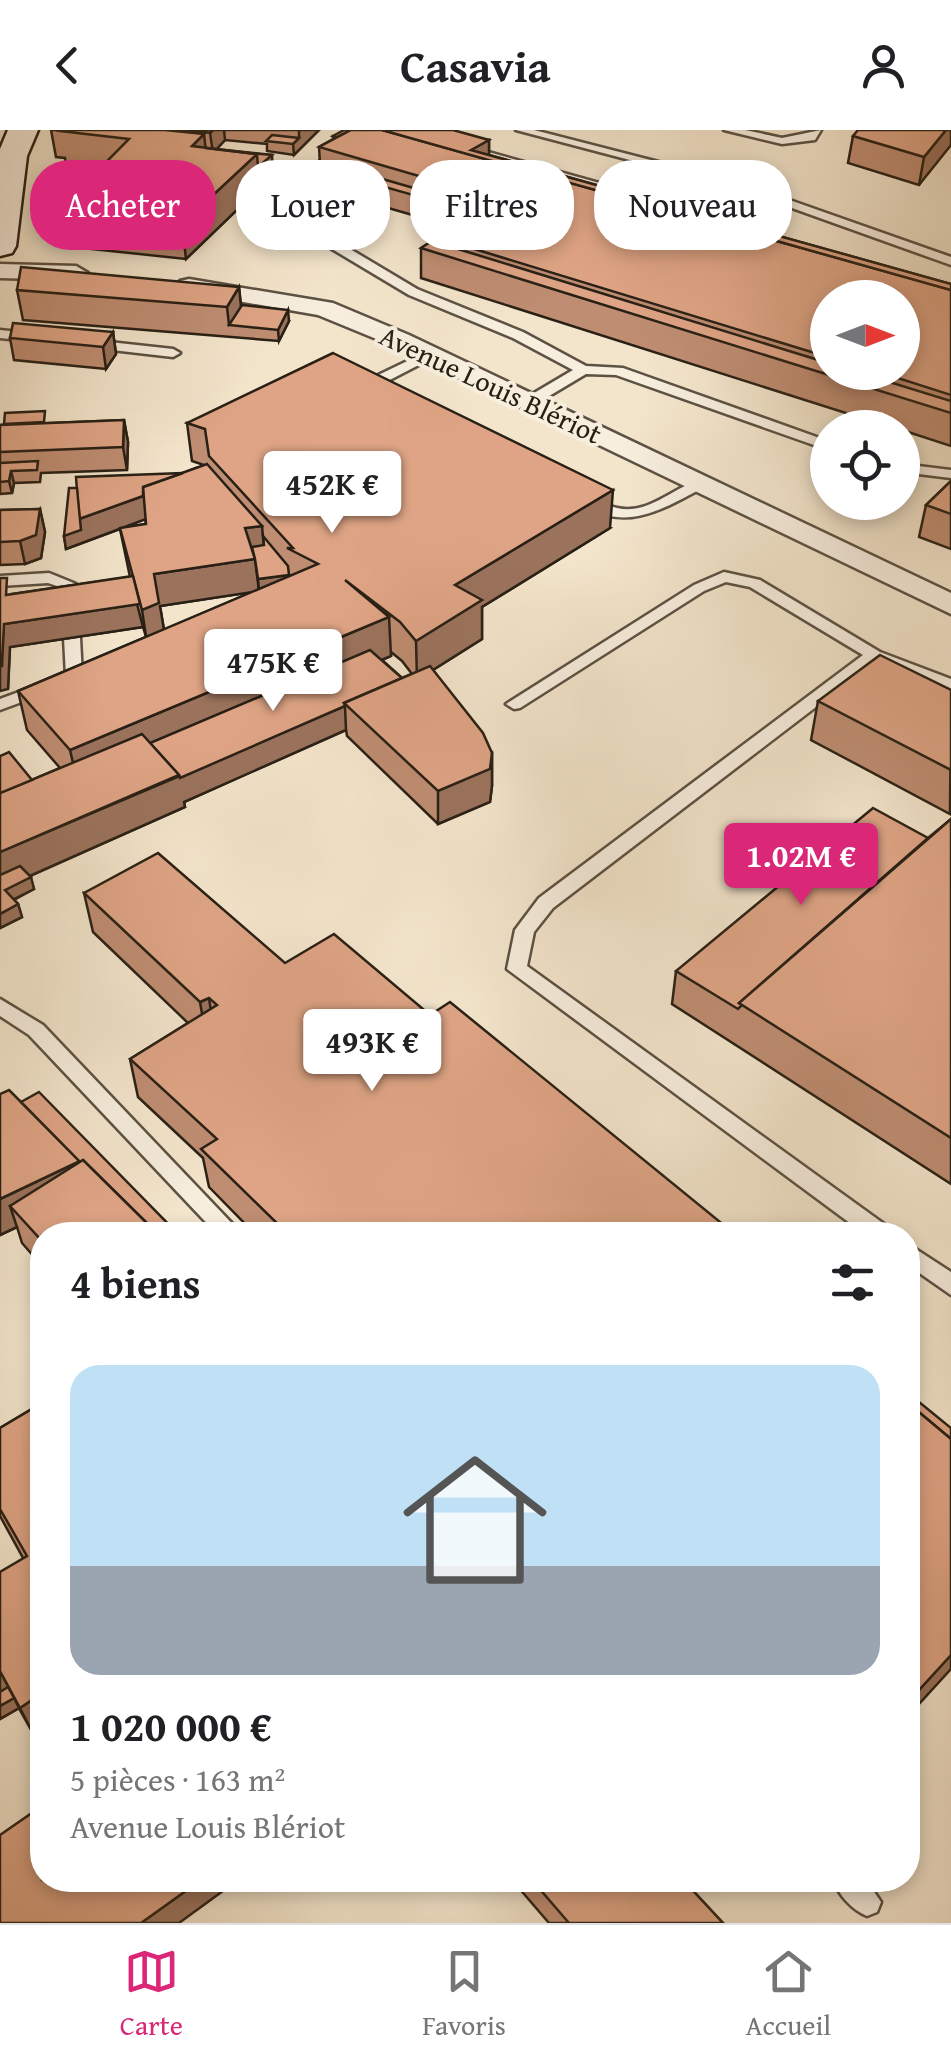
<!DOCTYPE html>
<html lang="fr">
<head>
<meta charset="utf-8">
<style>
	body { margin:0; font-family:"Gentium Book Plus",serif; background:#f2f2f2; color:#202124; height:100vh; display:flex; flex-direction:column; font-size:38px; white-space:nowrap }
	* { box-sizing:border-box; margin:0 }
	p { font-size:32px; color:#757577 }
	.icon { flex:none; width:55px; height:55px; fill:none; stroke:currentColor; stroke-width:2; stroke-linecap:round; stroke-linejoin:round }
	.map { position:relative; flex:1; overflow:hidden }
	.sheet { position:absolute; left:30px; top:1092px; width:890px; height:670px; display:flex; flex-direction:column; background:#fff; border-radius:40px; box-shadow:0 5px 15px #0003 }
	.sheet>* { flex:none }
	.guide { position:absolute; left:30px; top:30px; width:892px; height:90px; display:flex; gap:20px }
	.needle { width:65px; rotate:90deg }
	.controls { position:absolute; left:810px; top:150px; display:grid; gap:20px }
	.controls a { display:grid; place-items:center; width:110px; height:110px; border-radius:50%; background:#fff; box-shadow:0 5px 15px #0003; font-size:50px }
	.price { position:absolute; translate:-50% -85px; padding:0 22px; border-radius:10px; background:#fff; color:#222; font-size:32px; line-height:65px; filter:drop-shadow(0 2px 5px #0008) }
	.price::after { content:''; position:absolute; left:50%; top:60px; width:30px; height:22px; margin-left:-15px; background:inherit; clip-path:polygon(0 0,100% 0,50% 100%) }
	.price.current { background:#db2777; color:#fff }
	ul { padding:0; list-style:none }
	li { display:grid; align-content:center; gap:20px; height:530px; padding:0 40px }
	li+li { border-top:2px solid #e0e0e0 }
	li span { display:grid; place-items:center; height:310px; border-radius:30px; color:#555 }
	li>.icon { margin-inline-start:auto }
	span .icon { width:180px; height:180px; fill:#fffc; stroke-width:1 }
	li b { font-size:42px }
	h2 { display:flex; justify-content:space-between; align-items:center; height:120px; padding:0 40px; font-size:42px }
	.tag { padding:0 35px; border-radius:40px; background:#fff; box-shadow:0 5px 15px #0003; font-size:35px; line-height:90px }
	.tag.current { background:#db2777; color:#fff }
	header { display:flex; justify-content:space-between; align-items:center; height:130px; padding:0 40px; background:#fff; font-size:45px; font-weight:800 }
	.tabs { display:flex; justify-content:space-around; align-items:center; height:140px; border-top:2px solid #e0e0e0; background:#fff; font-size:28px; color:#757577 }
	.tabs a { display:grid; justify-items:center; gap:5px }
	.tabs .current { color:#db2777 }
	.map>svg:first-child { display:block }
</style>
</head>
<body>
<header><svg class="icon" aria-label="back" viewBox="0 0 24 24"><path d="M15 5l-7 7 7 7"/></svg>Casavia<svg class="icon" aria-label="person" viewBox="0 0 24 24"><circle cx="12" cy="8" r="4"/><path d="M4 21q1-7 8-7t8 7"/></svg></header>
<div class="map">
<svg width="951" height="1793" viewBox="0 0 951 1793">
	<rect width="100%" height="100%" fill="#f3e5cc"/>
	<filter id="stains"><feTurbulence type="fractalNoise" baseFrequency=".002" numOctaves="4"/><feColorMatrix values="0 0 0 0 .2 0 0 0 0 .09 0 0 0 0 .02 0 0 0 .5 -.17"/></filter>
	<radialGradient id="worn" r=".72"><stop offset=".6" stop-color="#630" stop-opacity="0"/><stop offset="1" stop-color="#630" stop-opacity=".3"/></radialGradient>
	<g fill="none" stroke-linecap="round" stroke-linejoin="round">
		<g stroke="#5c5143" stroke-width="5">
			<g id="service">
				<path d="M 364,0 L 379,0 L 354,11 L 306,56 L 308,84 L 325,104 L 417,159 L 523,202 L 586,236 L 623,238 L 828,311 L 828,320 L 616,245 L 586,244 L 534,275 L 524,275 L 524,269 L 573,240 L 513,208 L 409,165 L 317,110 L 296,85 L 296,53 L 346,7 Z"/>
				<path d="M 516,0 L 534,0 L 744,54 L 951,127 L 951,135 L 736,58 Z"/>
				<path d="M 724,0 L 745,0 L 782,8 L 821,0 L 815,10 L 782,14 Z"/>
				<path d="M 463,15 L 761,98 L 763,101 L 753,104 L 459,20 L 458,18 Z"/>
				<path d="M 0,200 L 38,204 L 44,208 L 38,212 L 0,208 Z"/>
				<path d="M 91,210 L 173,219 L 180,223 L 173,227 L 86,217 L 86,211 Z"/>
				<path d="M 426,222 L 438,225 L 380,255 L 386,266 L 384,269 L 374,269 L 364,257 L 370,249 Z"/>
				<path d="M 902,334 L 951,340 L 951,348 L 902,342 Z"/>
				<path d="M 699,350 L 704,351 L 704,357 C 664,379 621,405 580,371 L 587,367 C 597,370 607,376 617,378 C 648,385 671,359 699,350 Z"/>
				<path d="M 724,442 L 760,450 L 880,522 L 951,549 L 951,560 L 876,531 L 553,778 L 534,802 L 527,836 L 891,1099 L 894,1105 L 866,1105 L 507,839 L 515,800 L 539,768 L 863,525 L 750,457 L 726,452 L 704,461 L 520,578 L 514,579 L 506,574 L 694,455 Z"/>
				<path d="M 49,443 L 76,454 L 74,483 L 62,483 L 60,457 L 48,453 L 0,456 L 0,446 Z"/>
				<path d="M 72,503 L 80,508 L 82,546 L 74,551 L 66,546 L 64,508 Z"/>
				<path d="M 43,553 L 51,558 L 49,562 L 0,580 L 0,569 Z"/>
				<path d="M 0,869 L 43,895 L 243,1105 L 218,1105 L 29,905 L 0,886 Z"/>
				<path d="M 908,1114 L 951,1142 L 951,1165 L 908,1135 Z"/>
				<path d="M 833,1750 L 866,1750 L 881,1772 L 877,1782 L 867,1786 C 852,1780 839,1765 833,1750 Z"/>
			</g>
		</g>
		<g stroke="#5c5143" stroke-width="5">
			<g id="minor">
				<path d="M 0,134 L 76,136 L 88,143 L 76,150 L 0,148 Z"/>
				<path d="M 189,149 L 333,173 L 409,205 L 951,463 L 951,484 L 391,215 L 318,185 L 180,161 L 177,156 L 180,151 Z"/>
			</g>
		</g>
		<g stroke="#292015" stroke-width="5">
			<path id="secondary" d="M 8,0 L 38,0 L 27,26 L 16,116 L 12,123 L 0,126 L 0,19 Z"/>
		</g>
		<use href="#service" fill="#f7eede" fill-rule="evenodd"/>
		<use href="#minor" fill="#f7eede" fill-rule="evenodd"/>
		<use href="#secondary" fill="#f7eede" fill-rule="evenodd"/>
	</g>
	<g fill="#bf8d72" stroke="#292015" stroke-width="2.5" fill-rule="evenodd">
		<path d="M 51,0 L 319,0 L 294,25 L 267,21 L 267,14 L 225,10 L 216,19 L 273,45 L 186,129 L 64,116 L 58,81 L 100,39 L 66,35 L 65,28 L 56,27 Z"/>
		<path d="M 951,0 L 919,55 L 848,33 L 853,6 Z"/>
		<path d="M 333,6 L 489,10 L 489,25 L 951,154 L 951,316 L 902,300 L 902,298 L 893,298 L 421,148 L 421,118 L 432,111 L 432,106 L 447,95 L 340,64 L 339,56 L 321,50 L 319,17 L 333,9 ZM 828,168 L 902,242 L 828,242 Z"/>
		<path d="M 239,157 L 241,176 L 289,191 L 279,211 L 23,190 L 17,160 Z"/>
		<path d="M 113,202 L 116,224 L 106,239 L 14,230 L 10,208 Z"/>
		<path d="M 124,290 L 128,312 L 127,340 L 41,343 L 40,352 L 14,353 L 12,363 L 0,364 L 0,295 Z"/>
		<path d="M 187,293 L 610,398 L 482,477 L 482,509 L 433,540 L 492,623 L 492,656 L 490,672 L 438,694 L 347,606 L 346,600 L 184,672 L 185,677 L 30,746 L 34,759 L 14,770 L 18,774 L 22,787 L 0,798 L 0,626 L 32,650 L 60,638 L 27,600 L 18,561 L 146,507 L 143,497 L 10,517 L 8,559 L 11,464 L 130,447 L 120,399 L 66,419 L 64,406 L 183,343 L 204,335 L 192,331 ZM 145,389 L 146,394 L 124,397 ZM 252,462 L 164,500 L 160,476 ZM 391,522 L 402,531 L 412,544 L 402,548 L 382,530 L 391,526 Z"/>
		<path d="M 951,351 L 951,419 L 919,407 L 926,375 Z"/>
		<path d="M 40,379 L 45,402 L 41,428 L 25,434 L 0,435 L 0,380 Z"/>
		<path d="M 951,560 L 950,684 L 811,610 L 818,571 Z"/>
		<path d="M 951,689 L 951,1054 L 672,874 L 676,841 L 928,708 Z"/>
		<path d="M 84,763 L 430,885 L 736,1105 L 256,1105 L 209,1057 L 203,1028 L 138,967 L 130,929 L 188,893 L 93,802 Z"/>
		<path d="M 21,972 L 178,1104 L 178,1105 L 42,1105 L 42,1136 L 22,1113 L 17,1097 L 0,1105 Z"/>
		<path d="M 42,1273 L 42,1602 L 35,1607 L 17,1575 L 19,1578 L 0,1589 L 23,1428 L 0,1386 L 0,1298 Z"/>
		<path d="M 512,1750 L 683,1750 L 723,1793 L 549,1793 Z"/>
	</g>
	<g fill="#9b735d" stroke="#292015" stroke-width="2.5">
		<path d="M 213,0 L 224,0 L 225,10 L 213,23 L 210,3 Z"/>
		<path d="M 299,0 L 319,0 L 294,25 L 293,14 L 299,8 Z"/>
		<path d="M 946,0 L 951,0 L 951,15 L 919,55 L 924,27 Z"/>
		<path d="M 204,4 L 207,31 L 192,16 Z"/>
		<path d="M 489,10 L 489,36 L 471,20 Z"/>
		<path d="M 257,24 L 272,25 L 273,45 L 186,129 L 182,94 Z"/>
		<path d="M 239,157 L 242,187 L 229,195 L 227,177 Z"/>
		<path d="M 288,180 L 289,191 L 279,211 L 278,200 Z"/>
		<path d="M 113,202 L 116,224 L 106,239 L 103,217 Z"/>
		<path d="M 124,290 L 128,312 L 127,340 L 123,317 Z"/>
		<path d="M 11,341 L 14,353 L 12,363 L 9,351 Z"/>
		<path d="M 207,343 L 210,365 L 66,419 L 64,406 L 79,389 Z"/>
		<path d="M 613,360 L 610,398 L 482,477 L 482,509 L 417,550 L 416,511 L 455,455 Z"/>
		<path d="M 40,379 L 45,402 L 41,428 L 25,434 L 20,411 Z"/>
		<path d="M 262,396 L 265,428 L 251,429 L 245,398 Z"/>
		<path d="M 255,429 L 259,461 L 160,476 L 165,506 L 147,513 L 142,480 L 154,444 Z"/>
		<path d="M 289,445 L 290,457 L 259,461 L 258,449 Z"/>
		<path d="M 137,474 L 143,497 L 10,517 L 8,559 L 0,561 L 0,536 L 4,494 Z"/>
		<path d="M 389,487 L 391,526 L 79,659 L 70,620 Z"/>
		<path d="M 345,576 L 346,600 L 184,672 L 185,677 L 0,759 L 0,722 Z"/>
		<path d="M 492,623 L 492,656 L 490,672 L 438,694 L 438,661 Z"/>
		<path d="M 31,747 L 34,759 L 8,772 L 5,760 Z"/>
		<path d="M 18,774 L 22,787 L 0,798 L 0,784 Z"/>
		<path d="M 209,868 L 215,907 L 207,912 L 200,872 Z"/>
		<path d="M 80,1031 L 88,1063 L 10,1076 L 17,1097 L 0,1105 L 0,1069 Z"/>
		<path d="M 951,1525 L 951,1539 L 908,1586 L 908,1572 Z"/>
		<path d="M 0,1541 L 13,1566 L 0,1574 Z"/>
		<path d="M 42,1563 L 42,1588 L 35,1575 L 42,1590 L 42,1602 L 35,1607 L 20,1578 Z"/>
		<path d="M 14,1568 L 19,1578 L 0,1589 L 0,1576 Z"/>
		<path d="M 201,1750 L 238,1750 L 179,1793 L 141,1793 Z"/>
	</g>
	<g fill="#dea485" stroke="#292015" stroke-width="2.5">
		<path d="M 62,0 L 165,0 L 204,4 L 192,16 L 257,24 L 182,94 L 58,81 L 129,9 L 60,1 Z"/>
		<path d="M 185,0 L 213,0 L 210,3 Z"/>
		<path d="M 344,0 L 351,0 L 337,7 L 333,6 Z"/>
		<path d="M 351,0 L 382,0 L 951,160 L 951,265 L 879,242 L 902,242 L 902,168 L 828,168 L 828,227 L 432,106 L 491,67 L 319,17 Z"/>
		<path d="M 382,0 L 453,0 L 489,10 L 471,20 L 951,154 L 951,160 Z"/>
		<path d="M 858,0 L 946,0 L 924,27 L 853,6 Z"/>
		<path d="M 272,5 L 299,8 L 293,14 L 266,11 Z"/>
		<path d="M 205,18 L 272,25 L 258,37 L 257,24 Z"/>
		<path d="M 348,39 L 476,76 L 469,81 L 339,44 Z"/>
		<path d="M 432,111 L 828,233 L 828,242 L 857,242 L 951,271 L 951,283 L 421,118 Z"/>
		<path d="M 21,137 L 239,157 L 227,177 L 17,160 Z"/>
		<path d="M 242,175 L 288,180 L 278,200 L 229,195 Z"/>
		<path d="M 13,193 L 113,202 L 103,217 L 10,208 Z"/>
		<path d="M 333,223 L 613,360 L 455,455 L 482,470 L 416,511 L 400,492 L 345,450 L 389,487 L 70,620 L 18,561 L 318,434 L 287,418 L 293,418 L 209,326 L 205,299 L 187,293 Z"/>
		<path d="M 45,281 L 44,292 L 4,294 L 5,283 Z"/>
		<path d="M 124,290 L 123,317 L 0,322 L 0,295 Z"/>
		<path d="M 38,331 L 37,340 L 11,341 L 9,351 L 0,352 L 0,333 Z"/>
		<path d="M 207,334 L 262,396 L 245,398 L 255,429 L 154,444 L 159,473 L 142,480 L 120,398 L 146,394 L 143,357 Z"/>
		<path d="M 183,343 L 143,357 L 143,366 L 79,389 L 76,347 Z"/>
		<path d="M 951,351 L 951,384 L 926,375 Z"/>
		<path d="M 69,358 L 77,358 L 81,400 L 64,406 Z"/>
		<path d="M 40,379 L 36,405 L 20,411 L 0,412 L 0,380 Z"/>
		<path d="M 263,406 L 288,436 L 289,445 L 258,449 L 255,429 L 252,417 L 264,415 Z"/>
		<path d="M 133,446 L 140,474 L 4,494 L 2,536 L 0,536 L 0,448 L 7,448 L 6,465 Z"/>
		<path d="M 370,520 L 402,548 L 344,573 L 345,576 L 180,648 L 179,645 L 150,613 Z"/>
		<path d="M 880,525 L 951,560 L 951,640 L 818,571 Z"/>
		<path d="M 430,536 L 483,603 L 492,623 L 490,639 L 438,661 L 344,573 Z"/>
		<path d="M 142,604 L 179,645 L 0,722 L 0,663 Z"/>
		<path d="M 9,622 L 32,650 L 0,663 L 0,626 Z"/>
		<path d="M 873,678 L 928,708 L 739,873 L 742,875 L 738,879 L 676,841 Z"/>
		<path d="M 951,689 L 951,1008 L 739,873 Z"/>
		<path d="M 158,723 L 285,833 L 334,804 L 430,885 L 450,872 L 736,1105 L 289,1105 L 201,1019 L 217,1009 L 130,929 L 217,875 L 209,868 L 200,872 L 84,763 Z"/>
		<path d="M 20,736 L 31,747 L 5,760 L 18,774 L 0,784 L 0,745 Z"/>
		<path d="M 9,960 L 80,1031 L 0,1069 L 0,964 Z"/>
		<path d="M 39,962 L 178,1104 L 159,1105 L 83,1030 L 80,1032 L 21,972 Z"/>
		<path d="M 83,1030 L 159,1105 L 42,1105 L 42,1111 L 10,1076 Z"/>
		<path d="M 908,1263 L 951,1298 L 951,1309 L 908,1273 Z"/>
		<path d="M 42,1273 L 42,1563 L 20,1578 L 0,1541 L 0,1442 L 27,1426 L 0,1379 L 0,1298 Z"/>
		<path d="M 908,1273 L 951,1309 L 951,1525 L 908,1572 Z"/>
		<path d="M 8,1557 L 14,1568 L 0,1576 L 0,1562 Z"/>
		<path d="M 42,1570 L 42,1588 L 35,1575 Z"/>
		<path d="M 42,1676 L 42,1750 L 201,1750 L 141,1793 L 0,1793 L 0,1705 Z"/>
		<path d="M 532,1750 L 683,1750 L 723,1793 L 569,1793 Z"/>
	</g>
	<g text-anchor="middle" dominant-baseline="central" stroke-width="8" stroke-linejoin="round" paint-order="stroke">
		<g font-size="28" fill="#292015" stroke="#f7eede">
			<text transform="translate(491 254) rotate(25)">Avenue Louis Blériot</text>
		</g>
	</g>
	<rect width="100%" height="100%" filter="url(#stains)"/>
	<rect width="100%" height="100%" fill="url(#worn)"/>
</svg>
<div class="controls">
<a><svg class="needle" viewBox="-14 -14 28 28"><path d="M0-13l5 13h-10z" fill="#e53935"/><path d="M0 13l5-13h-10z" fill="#757577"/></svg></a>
<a><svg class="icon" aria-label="locate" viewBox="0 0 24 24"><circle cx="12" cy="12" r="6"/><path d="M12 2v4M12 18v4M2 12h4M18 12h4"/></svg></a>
</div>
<b class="price" style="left:332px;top:406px">452K €</b>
<b class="price" style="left:273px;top:584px">475K €</b>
<b class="price current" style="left:801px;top:778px">1.02M €</b>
<b class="price" style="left:372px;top:964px">493K €</b>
<div class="guide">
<a class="tag current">Acheter</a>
<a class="tag">Louer</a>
<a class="tag">Filtres</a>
<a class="tag">Nouveau</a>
</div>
<section class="sheet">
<h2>4 biens<svg class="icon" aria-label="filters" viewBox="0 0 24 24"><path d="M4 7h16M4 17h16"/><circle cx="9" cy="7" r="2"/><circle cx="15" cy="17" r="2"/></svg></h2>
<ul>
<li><span style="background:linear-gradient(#bfe0f5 65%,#9aa5b1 0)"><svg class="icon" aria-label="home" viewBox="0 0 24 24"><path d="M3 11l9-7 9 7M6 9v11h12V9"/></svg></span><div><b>1 020 000 €</b><p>5 pièces · 163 m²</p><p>Avenue Louis Blériot</p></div></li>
</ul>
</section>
</div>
<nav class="tabs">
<a class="current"><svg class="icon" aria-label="map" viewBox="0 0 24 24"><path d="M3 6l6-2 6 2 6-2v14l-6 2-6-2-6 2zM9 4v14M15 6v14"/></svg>Carte</a>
<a><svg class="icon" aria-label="saved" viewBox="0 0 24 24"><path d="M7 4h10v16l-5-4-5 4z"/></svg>Favoris</a>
<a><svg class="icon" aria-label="home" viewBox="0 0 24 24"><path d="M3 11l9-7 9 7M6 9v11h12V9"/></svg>Accueil</a>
</nav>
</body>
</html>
